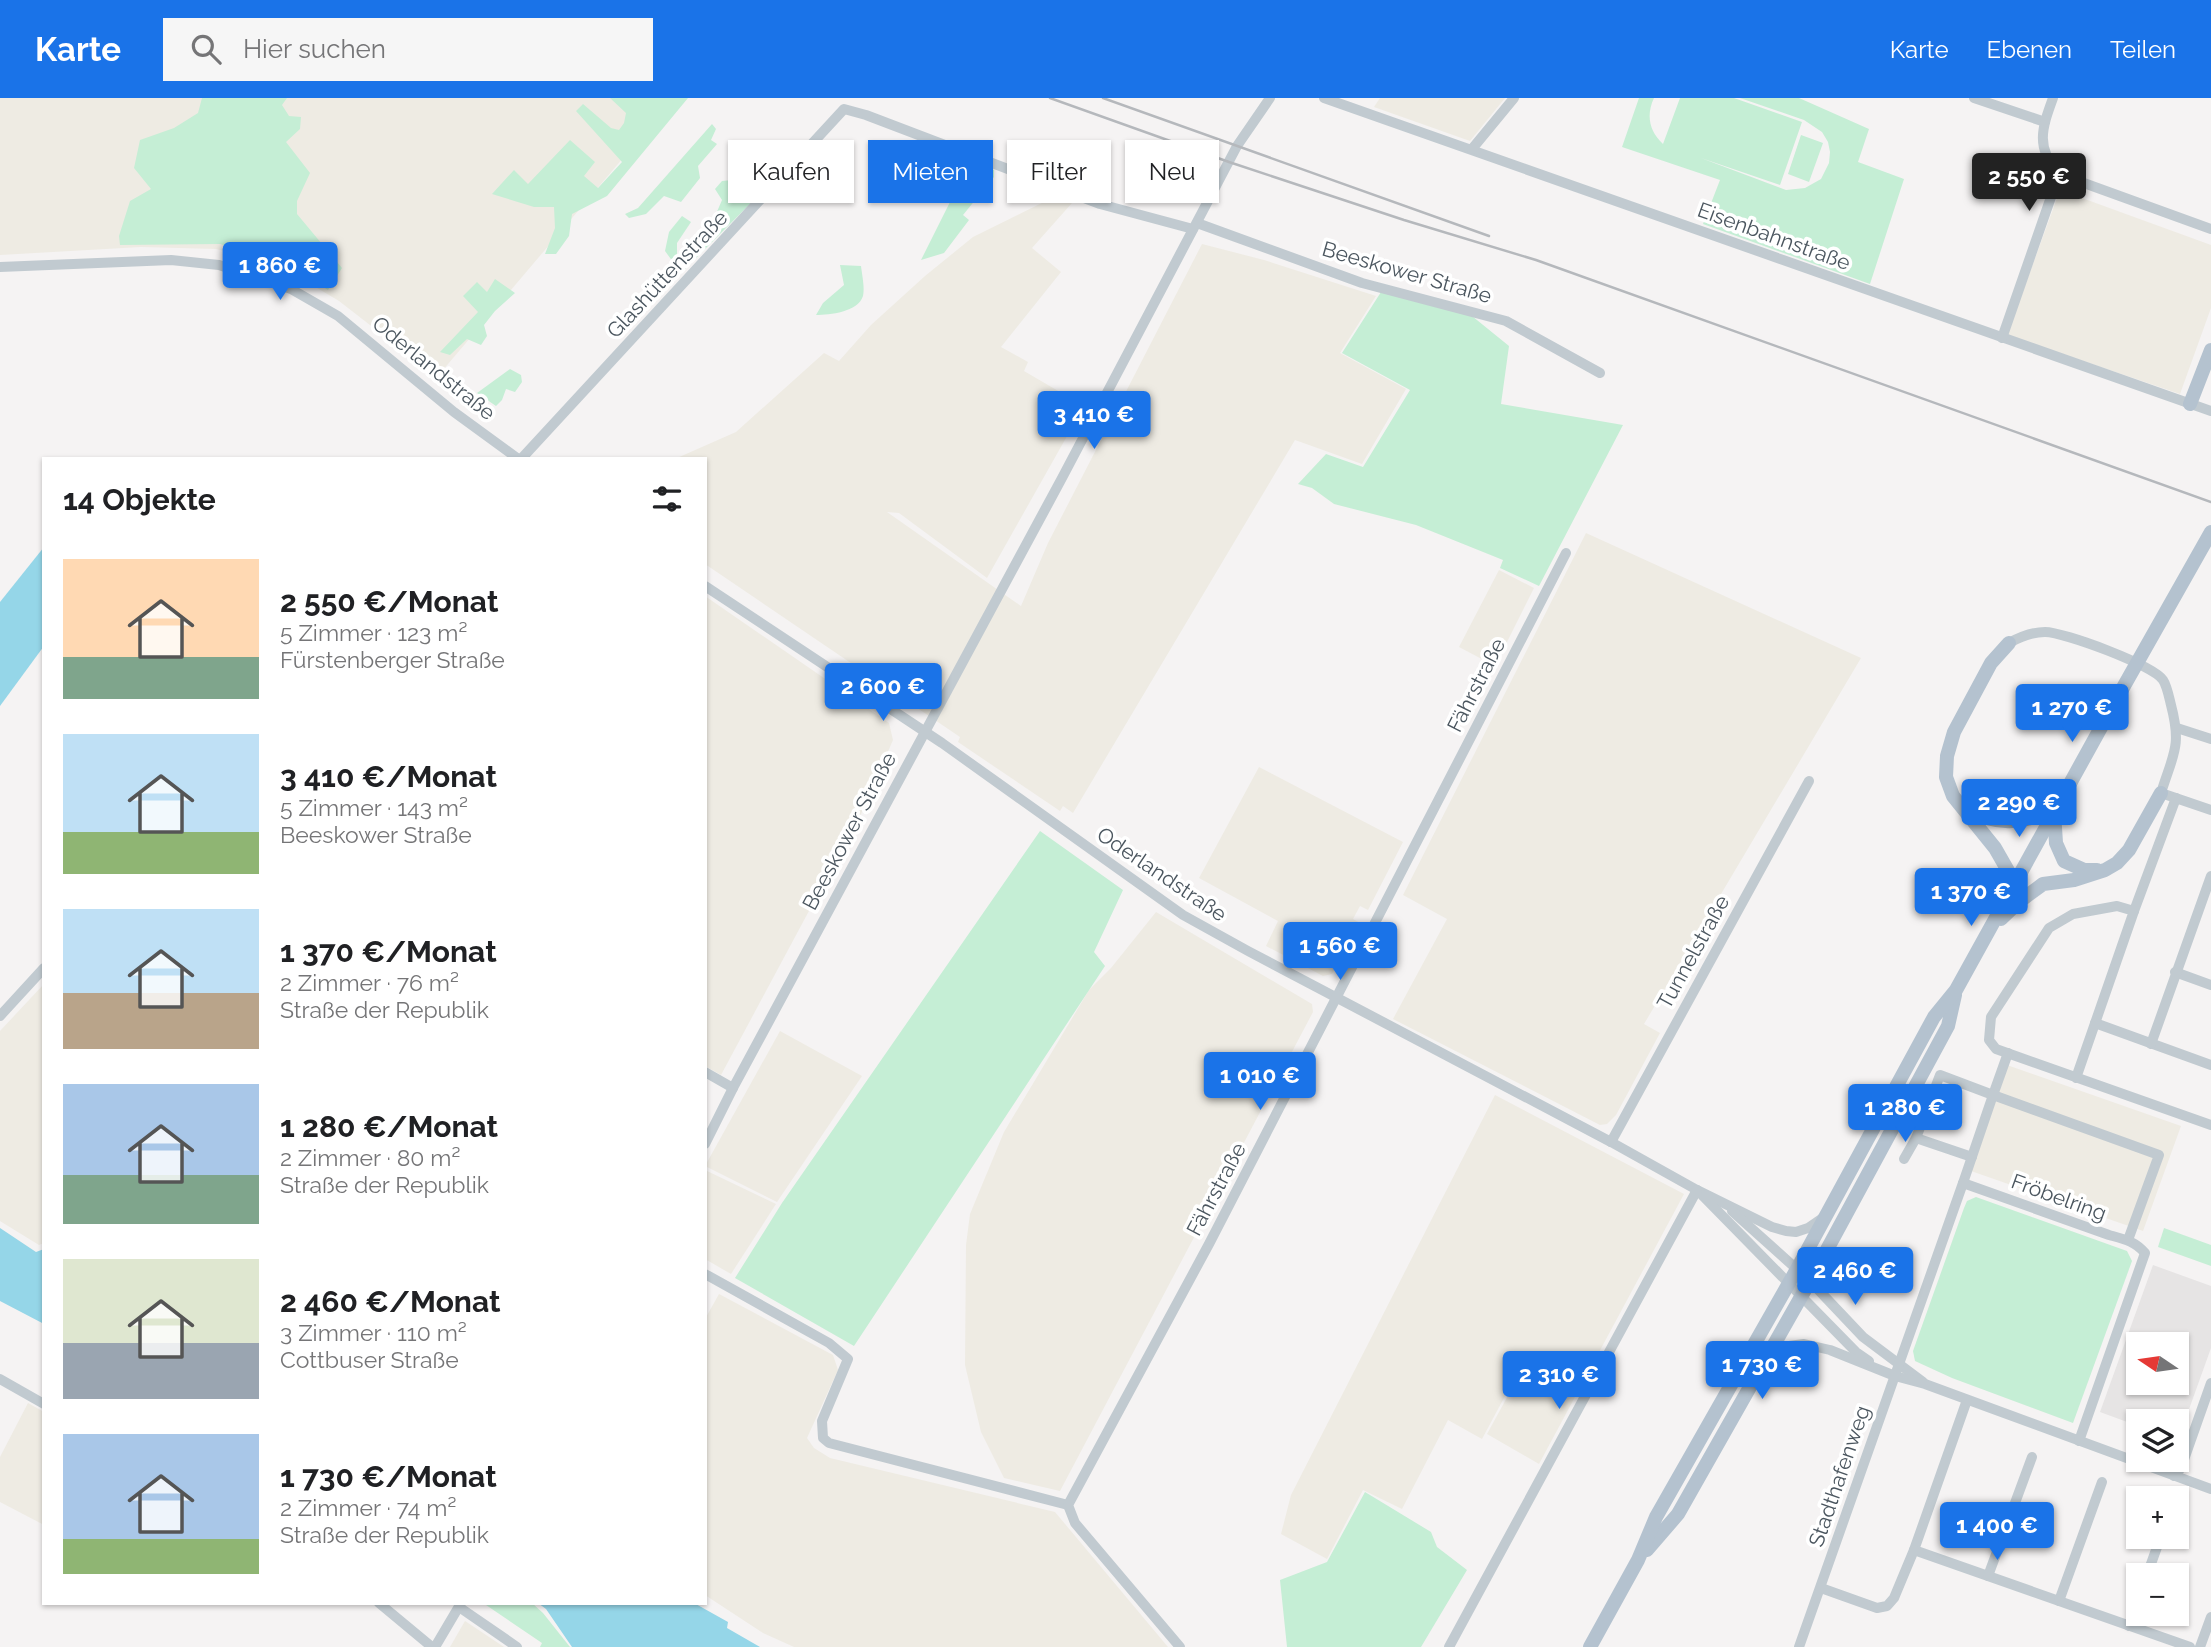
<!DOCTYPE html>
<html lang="de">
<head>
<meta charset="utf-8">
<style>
	body { margin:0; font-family:Raleway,sans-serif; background:#f6f6f6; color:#202124; height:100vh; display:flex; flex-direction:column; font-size:26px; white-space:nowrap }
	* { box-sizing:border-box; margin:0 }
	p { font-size:23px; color:#757577 }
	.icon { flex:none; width:38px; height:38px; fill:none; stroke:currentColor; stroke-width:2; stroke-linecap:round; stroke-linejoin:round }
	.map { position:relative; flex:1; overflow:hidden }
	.drawer { position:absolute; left:42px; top:359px; width:665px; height:1148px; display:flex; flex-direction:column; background:#fff; border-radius:0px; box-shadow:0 2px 5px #0004 }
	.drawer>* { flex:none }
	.hud { position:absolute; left:728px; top:42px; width:665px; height:63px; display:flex; gap:14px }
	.needle { width:46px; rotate:283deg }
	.tools { position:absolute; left:2126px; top:1234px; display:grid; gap:14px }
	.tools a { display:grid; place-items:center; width:63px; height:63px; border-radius:0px; background:#fff; box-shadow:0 2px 5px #0004; font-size:35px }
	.price { position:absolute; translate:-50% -60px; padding:0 16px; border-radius:7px; background:#1a73e8; color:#fff; font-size:23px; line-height:46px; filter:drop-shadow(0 2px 4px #0008) }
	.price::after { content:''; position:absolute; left:50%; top:42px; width:21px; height:16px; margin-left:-10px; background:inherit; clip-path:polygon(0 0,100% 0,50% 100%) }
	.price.current { background:#222; color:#fff }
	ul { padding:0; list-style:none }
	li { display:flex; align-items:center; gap:21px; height:175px; padding:0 21px }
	li span { display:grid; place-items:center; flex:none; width:196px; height:140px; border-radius:0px; color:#555 }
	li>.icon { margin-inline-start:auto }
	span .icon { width:84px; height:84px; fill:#fffc; stroke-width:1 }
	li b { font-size:30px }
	h2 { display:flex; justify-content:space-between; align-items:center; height:84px; padding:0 21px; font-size:30px }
	.tag { padding:0 24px; border-radius:0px; background:#fff; box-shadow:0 2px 5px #0004; font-size:24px; line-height:63px }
	.tag.current { background:#1a73e8; color:#fff }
	header { display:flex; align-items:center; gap:42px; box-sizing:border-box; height:98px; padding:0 35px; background:#1a73e8; color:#fff }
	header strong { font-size:33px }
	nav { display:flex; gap:38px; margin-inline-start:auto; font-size:24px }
	.search { width:490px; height:63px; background:#f6f6f6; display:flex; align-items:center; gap:18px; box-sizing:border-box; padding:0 24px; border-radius:0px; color:#757577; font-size:26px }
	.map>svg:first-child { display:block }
</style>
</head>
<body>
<header>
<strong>Karte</strong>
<div class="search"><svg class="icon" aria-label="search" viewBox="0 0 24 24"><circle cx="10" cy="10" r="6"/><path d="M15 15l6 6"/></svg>Hier suchen</div>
<nav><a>Karte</a><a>Ebenen</a><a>Teilen</a></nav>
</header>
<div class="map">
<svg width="2211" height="1549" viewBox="0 0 2211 1549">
	<rect width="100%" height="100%" fill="#f5f3f3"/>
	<g fill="#eeebe3">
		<path d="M 0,0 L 674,0 L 437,279 L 339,203 L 277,166 L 216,151 L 141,149 L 0,157 Z"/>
		<path d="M 1380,0 L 1505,0 L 1470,43 L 1374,9 Z"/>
		<path d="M 2060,92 L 2211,147 L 2211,210 L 2180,296 L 2007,237 Z"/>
		<path d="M 1058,97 L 1072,105 L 1032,150 L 1061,174 L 1001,249 L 1028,264 L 1024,273 L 1084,308 L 987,480 L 899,415 L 887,414 L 1021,508 L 1048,445 L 1202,146 L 1264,162 L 1376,198 L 1340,255 L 1406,291 L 1362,366 L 1295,342 L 1073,715 L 1063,708 L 1060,713 L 958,644 L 960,639 L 705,466 L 705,360 L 677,360 L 736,334 L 824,255 L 839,263 L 871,227 L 925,178 L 973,139 Z"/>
		<path d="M 1586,435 L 1861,560 L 1644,926 L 1660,935 L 1616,1017 L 1607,1026 L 1600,1027 L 1393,921 L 1447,821 L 1403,797 Z"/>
		<path d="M 1499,472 L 1534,490 L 1495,568 L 1459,549 Z"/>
		<path d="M 705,498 L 889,625 L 893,642 L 861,716 L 721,977 L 705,968 Z"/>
		<path d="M 1259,669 L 1403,744 L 1368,812 L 1360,808 L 1353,821 L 1360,825 L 1332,876 L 1323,878 L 1266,848 L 1278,823 L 1199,780 Z"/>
		<path d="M 1156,814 L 1312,906 L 1313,914 L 1060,1393 L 1004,1380 L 981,1334 L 965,1267 L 966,1147 L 970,1116 L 1004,1034 L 1089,892 L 1111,870 Z"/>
		<path d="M 44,886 L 44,1145 L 39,1147 L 0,1123 L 0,933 Z"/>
		<path d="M 780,933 L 862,978 L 777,1104 L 705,1068 Z"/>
		<path d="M 2007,967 L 2181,1028 L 2143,1133 L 1971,1073 Z"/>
		<path d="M 1495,997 L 1684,1096 L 1539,1366 L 1487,1336 L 1522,1272 L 1520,1270 L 1482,1341 L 1448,1322 L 1402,1411 L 1363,1392 L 1327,1461 L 1281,1436 L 1291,1397 Z"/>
		<path d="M 705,1072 L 776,1106 L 731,1176 L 705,1161 Z"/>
		<path d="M 719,1196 L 833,1257 L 838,1272 L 807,1340 L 814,1350 L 830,1360 L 1055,1414 L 1168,1549 L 794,1549 L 763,1535 L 705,1497 L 705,1221 Z"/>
		<path d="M 28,1305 L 44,1314 L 44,1427 L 0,1404 L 0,1359 Z"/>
		<path d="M 465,1523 L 504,1549 L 450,1549 Z"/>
	</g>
	<path fill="#e6e4e4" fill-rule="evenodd" d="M 2153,1167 L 2211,1188 L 2211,1250 L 2178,1342 L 2177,1323 L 2138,1323 L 2138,1328 L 2100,1314 ZM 2138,1246 L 2177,1246 L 2177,1284 L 2138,1284 Z"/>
	<g fill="#c5eed5">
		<path d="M 202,0 L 287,0 L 282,7 L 289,18 L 301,19 L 300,31 L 286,44 L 310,75 L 297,103 L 297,116 L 342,170 L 328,192 L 283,163 L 220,146 L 120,147 L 119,138 L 130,103 L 151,91 L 134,70 L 140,42 L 174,30 L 198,15 Z"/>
		<path d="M 610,0 L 688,0 L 607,98 L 572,116 L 569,138 L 556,156 L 545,156 L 555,130 L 554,109 L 534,109 L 492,96 L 514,72 L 528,86 L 570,42 L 595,64 L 584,78 L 598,90 L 622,64 L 576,13 L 583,6 L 611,30 L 619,32 L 624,25 L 626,15 Z"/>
		<path d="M 1639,0 L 1654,0 C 1646,17 1649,33 1663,46 L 1680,0 L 1734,0 L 1802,24 L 1780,87 L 1701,60 L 1786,92 L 1805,90 L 1821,81 L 1829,65 L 1830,54 L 1828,44 L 1822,34 L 1804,22 L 1740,0 L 1799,0 L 1869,31 L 1858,64 L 1904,81 L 1870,186 L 1703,126 L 1720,82 L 1622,49 Z"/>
		<path d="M 712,26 L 716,31 L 711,42 L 717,46 L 698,68 L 700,80 L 681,104 L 664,98 L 646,116 L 629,120 L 625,116 L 638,110 Z"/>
		<path d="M 1801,37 L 1823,45 L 1809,84 L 1788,76 Z"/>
		<path d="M 979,65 L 994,72 L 994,79 L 963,117 L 969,122 L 944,155 L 921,162 L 954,96 L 979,81 L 974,71 Z"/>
		<path d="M 761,80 L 771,85 L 681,175 L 665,153 L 669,134 L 682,118 L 691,124 L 677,145 L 677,156 L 681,158 L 716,116 L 722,102 L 715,91 L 722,83 L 732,82 L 752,93 Z"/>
		<path d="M 840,167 L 861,168 C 862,177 865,190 863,198 C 858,214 830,217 816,217 L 823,205 L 844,187 Z"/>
		<path d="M 495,181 L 515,195 L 495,213 L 484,227 L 487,238 L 481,247 L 467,241 L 450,257 L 440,254 L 478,214 L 463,198 L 477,184 L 487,194 Z"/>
		<path d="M 1381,194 L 1472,218 L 1509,248 L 1501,306 L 1623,327 L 1539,488 L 1500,470 L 1503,462 L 1416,427 L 1334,406 L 1312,390 L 1298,386 L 1326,356 L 1363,369 L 1410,292 L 1342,255 Z"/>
		<path d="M 510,271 L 521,277 L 522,284 L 515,294 L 506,291 L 502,302 L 496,308 L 477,295 Z"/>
		<path d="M 1040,733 L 1123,792 L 1094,854 L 1105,868 L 854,1248 L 735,1180 L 782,1105 Z"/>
		<path d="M 1976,1099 L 2127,1153 L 2132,1163 L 2073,1325 L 1952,1280 L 1915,1263 L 1913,1253 L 1964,1110 L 1967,1103 Z"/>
		<path d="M 2164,1130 L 2211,1147 L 2211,1168 L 2158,1149 Z"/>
		<path d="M 1365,1394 L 1431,1434 L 1437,1449 L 1467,1472 L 1421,1549 L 1287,1549 L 1280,1482 L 1327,1464 Z"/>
		<path d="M 487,1505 L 532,1505 L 543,1515 L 570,1549 L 540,1549 L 542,1545 L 486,1507 Z"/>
	</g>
	<g fill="#95d6e8">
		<path d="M 44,449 L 44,548 L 0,608 L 0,504 Z"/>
		<path d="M 0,1130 L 36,1154 L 44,1151 L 44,1226 L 0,1203 Z"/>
		<path d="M 538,1505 L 694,1505 L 728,1524 L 727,1530 L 760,1549 L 572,1549 L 546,1511 Z"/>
	</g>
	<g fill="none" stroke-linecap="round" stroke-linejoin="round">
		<g stroke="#c1cad0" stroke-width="10">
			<path d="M 1324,0 L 2211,313"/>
			<path d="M 1974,0 L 2045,24"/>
			<path d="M 1472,51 L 1514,0"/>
			<path d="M 2059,76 L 2211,131"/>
			<path d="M 1197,125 L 1362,185 L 1506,223 L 1600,275"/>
			<path d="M 0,169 L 171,162 L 219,167 L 291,191 L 338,218 L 454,314 L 517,360"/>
			<path d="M 2002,240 L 2059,76 C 2035,50 2042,30 2053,0"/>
			<path d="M 522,360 L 844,11 L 866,17 L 1100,106 L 1193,131"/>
			<path d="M 705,488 L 942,645 L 1183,817 L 1248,853 L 1611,1044 L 1697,1092 L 1772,1129 L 1786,1133 L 1796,1134 L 1808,1130 L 1824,1119"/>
			<path d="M 2009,545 C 2020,539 2033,534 2045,534 C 2064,534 2153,567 2163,582 C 2167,588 2169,599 2171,607 C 2182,649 2173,656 2161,695 L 2211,712"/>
			<path d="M 2177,630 L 2211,641"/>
			<path d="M 2134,813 L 2176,700"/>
			<path d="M 2175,874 L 2211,887"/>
			<path d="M 0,918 L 44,870"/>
			<path d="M 2095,925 L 2211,967"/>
			<path d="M 2151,946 L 2211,778"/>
			<path d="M 705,974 L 733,990"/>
			<path d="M 2076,980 L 2134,813 L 2117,808 L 2073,816 L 2049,830 L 1991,919 L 1989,942 L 1996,951 L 2211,1027"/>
			<path d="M 1916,1040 L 1972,1059"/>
			<path d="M 1611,1044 L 1809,683"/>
			<path d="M 705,1046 L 733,990 L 1062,380 L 1237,48 L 1270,0"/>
			<path d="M 1904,1061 L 1916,1040 L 1940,977 L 1993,997 L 2008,955"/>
			<path d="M 1963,1085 L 1993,997 L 2159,1057 L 2128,1142"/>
			<path d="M 1702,1097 L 1856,1254 L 1869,1263"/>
			<path d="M 1732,1113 L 1810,1183 L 1863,1239 L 1923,1284"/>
			<path d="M 705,1176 L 829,1245 L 848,1261 L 822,1323 L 823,1340 L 829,1345 L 1068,1407"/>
			<path d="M 1766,1266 L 1789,1248 L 1804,1246 L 1830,1252 L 1895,1278 L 1925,1286 L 2211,1391"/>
			<path d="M 0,1281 L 44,1306"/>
			<path d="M 1967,1302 L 1914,1452 L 2190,1549"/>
			<path d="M 2174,1378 L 2181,1370 L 2211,1285"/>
			<path d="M 2147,1477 L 2161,1438"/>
			<path d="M 1988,1478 L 2032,1359"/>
			<path d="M 1821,1490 L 1877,1510 L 1887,1508 L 1894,1500 L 1914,1452"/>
			<path d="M 2059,1503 L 2102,1384"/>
			<path d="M 379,1505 L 432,1549"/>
			<path d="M 459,1509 L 517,1549"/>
			<path d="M 2129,1528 L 2138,1502"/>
			<path d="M 435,1549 L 461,1505"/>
			<path d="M 1180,1549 L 1075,1425 L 1068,1407 L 1209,1146 L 1566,455"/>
			<path d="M 1449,1549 L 1697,1092"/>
			<path d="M 1799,1549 L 1963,1085 L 2109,1137 C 2124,1141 2135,1143 2145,1155 L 2079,1343"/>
			<path d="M 2200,1549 L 2211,1519"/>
		</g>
		<g stroke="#b4c2cf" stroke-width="14">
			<path d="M 2190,306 L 2211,252"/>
			<path d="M 2009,545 L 1991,565 L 1954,634 L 1947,658 L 1946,679 L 1953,698 L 1995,750 L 2015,785"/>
			<path d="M 1969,712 C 2000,730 2022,723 2054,714"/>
			<path d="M 2054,714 L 2056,745 L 2064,763 L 2084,772 L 2097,772"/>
			<path d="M 2001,821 L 2020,803 L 2043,786 L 2074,782 L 2105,772 L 2117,765 L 2129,752 L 2161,695"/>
			<path d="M 1647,1452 L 1678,1416 L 1810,1183 L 1948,928 L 1955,897"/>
			<path d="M 1590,1549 L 1638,1462 L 1656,1419 L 1797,1171 L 1934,919 L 1956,892 L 2120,595"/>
		</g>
		<g stroke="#b5b8bc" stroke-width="2.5">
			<path d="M 1050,0 L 1229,64 L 1404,122 L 1536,162 L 2211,404"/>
			<path d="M 1103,0 L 1489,138"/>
		</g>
		<path stroke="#b4c2cf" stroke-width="14" d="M 2120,595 L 2211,434"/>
	</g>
	<g text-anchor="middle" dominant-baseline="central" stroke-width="7" stroke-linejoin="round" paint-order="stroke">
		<g font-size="21" fill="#4b565f" stroke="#fff">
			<text transform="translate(1774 138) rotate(20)">Eisenbahnstraße</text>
			<text transform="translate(1407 174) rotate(16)">Beeskower Straße</text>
			<text transform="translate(667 176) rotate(-47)">Glashüttenstraße</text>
			<text transform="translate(434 270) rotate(39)">Oderlandstraße</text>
			<text transform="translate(1476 587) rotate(-63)">Fährstraße</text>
			<text transform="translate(849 733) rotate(-62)">Beeskower Straße</text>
			<text transform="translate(1162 776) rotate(34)">Oderlandstraße</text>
			<text transform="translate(1693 854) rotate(-61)">Tunnelstraße</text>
			<text transform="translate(1216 1091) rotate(-62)">Fährstraße</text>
			<text transform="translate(2059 1099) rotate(20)">Fröbelring</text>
			<text transform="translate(1839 1378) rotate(-71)">Stadthafenweg</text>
		</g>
	</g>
</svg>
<div class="tools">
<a><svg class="needle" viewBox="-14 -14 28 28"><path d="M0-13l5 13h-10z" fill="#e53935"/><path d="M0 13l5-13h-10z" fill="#757577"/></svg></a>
<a><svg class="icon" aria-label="layers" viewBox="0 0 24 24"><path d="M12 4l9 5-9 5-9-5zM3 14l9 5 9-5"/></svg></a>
<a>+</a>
<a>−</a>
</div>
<b class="price current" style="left:2029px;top:115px">2 550 €</b>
<b class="price" style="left:280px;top:204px">1 860 €</b>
<b class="price" style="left:1094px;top:353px">3 410 €</b>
<b class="price" style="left:883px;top:625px">2 600 €</b>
<b class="price" style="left:2072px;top:646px">1 270 €</b>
<b class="price" style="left:2019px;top:741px">2 290 €</b>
<b class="price" style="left:1971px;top:830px">1 370 €</b>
<b class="price" style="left:1340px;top:884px">1 560 €</b>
<b class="price" style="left:1260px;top:1014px">1 010 €</b>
<b class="price" style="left:1905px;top:1046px">1 280 €</b>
<b class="price" style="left:1855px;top:1209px">2 460 €</b>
<b class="price" style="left:1762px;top:1303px">1 730 €</b>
<b class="price" style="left:1559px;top:1313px">2 310 €</b>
<b class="price" style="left:1997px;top:1464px">1 400 €</b>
<div class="hud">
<a class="tag">Kaufen</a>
<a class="tag current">Mieten</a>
<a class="tag">Filter</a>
<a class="tag">Neu</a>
</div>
<section class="drawer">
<h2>14 Objekte<svg class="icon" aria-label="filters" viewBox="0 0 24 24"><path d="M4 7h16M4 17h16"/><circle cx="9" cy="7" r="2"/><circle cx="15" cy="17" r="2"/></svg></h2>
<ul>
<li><span style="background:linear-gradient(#ffd9b3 70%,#7fa58c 0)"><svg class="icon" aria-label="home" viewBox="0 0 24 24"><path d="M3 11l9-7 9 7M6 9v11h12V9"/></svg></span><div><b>2 550 €/Monat</b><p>5 Zimmer · 123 m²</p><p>Fürstenberger Straße</p></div></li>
<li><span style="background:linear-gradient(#bfe0f5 70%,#8fb573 0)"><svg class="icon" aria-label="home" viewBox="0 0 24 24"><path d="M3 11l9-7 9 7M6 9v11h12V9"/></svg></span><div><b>3 410 €/Monat</b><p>5 Zimmer · 143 m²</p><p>Beeskower Straße</p></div></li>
<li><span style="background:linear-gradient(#bfe0f5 60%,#b9a48a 0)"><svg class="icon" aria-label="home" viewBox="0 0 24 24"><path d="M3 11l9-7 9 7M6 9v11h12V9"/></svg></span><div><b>1 370 €/Monat</b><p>2 Zimmer · 76 m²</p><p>Straße der Republik</p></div></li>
<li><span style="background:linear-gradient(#a9c7e8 65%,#7fa58c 0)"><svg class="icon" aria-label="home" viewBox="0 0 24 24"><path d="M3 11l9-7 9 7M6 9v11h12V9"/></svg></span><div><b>1 280 €/Monat</b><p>2 Zimmer · 80 m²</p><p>Straße der Republik</p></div></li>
<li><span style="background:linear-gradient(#dfe7d0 60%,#9aa5b1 0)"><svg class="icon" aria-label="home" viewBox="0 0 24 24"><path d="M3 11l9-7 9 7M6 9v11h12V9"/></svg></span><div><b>2 460 €/Monat</b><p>3 Zimmer · 110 m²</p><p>Cottbuser Straße</p></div></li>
<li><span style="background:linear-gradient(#a9c7e8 75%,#8fb573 0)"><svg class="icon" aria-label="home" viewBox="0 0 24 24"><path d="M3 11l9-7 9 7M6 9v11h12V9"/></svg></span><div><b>1 730 €/Monat</b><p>2 Zimmer · 74 m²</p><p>Straße der Republik</p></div></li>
</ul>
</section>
</div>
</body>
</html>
